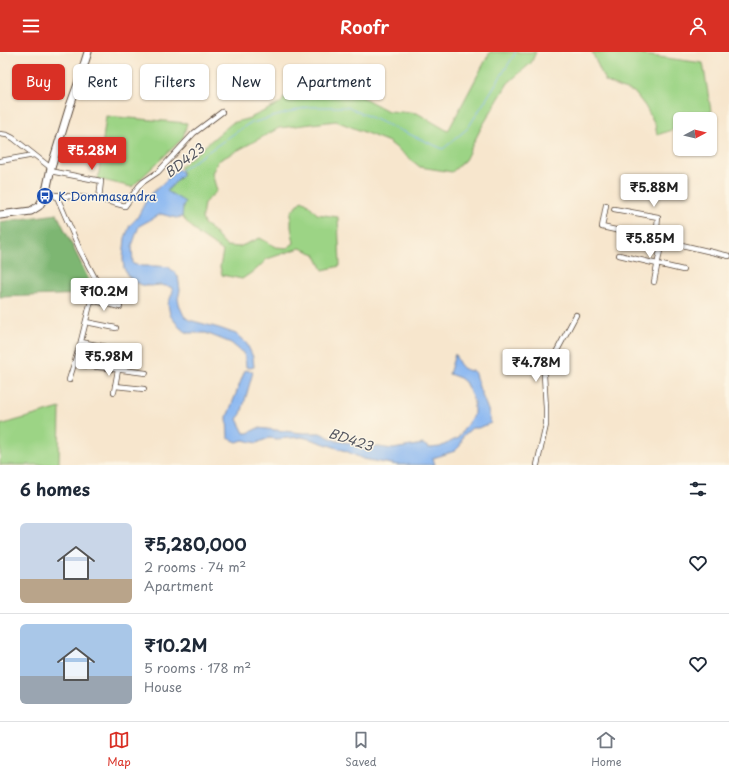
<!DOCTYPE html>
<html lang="en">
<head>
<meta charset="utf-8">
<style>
	body { margin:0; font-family:"Playpen Sans",sans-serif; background:#f2f2f3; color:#1f2937; height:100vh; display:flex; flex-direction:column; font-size:15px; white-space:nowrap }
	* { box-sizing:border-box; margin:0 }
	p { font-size:13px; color:#747a83 }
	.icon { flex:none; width:22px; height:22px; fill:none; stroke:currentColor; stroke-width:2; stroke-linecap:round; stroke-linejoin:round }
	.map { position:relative; height:413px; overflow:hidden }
	.sheet { display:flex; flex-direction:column; background:#fff; flex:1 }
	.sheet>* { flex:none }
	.top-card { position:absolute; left:12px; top:12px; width:400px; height:36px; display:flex; gap:8px }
	.needle { width:26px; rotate:83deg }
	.tools { position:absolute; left:673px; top:60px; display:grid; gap:8px }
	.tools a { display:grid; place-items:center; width:44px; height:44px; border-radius:6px; background:#fff; box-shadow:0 1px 3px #0004; font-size:20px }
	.price { position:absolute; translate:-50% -34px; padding:0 9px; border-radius:4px; background:#fff; color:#222; font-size:13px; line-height:26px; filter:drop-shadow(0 1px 2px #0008) }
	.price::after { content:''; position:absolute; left:50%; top:24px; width:12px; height:9px; margin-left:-6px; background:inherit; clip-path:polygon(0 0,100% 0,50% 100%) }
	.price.selected { background:#d93025; color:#fff }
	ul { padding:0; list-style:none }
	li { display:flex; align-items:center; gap:12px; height:100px; padding:0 20px }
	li+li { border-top:1px solid #e0e1e3 }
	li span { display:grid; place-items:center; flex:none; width:112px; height:80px; border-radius:6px; color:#555 }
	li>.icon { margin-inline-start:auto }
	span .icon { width:48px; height:48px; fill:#fffc; stroke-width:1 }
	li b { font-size:17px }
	h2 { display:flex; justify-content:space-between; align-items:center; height:48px; padding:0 20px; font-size:17px }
	.pill { padding:0 14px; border-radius:6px; background:#fff; box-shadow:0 1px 3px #0004; font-size:14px; line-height:36px }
	.pill.selected { background:#d93025; color:#fff }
	header { display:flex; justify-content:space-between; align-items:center; height:52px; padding:0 20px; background:#d93025; color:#fff; font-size:18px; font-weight:600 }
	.dock { display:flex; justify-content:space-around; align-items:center; height:56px; border-top:1px solid #e0e1e3; background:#fff; font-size:11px; color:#747a83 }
	.dock a { display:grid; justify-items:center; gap:2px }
	.dock .selected { color:#d93025 }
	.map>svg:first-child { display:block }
</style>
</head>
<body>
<header><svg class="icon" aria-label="menu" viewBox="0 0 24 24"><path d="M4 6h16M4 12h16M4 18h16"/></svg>Roofr<svg class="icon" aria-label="person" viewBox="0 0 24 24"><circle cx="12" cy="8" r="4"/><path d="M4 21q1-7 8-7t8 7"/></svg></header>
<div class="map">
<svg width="729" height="413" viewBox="0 0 729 413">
	<rect width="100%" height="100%" fill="#fcf5e5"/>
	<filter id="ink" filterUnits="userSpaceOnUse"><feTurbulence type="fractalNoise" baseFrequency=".025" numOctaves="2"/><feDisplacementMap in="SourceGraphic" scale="8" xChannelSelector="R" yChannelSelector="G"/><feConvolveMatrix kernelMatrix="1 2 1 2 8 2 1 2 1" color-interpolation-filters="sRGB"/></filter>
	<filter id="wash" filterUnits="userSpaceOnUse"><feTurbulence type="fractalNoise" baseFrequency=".012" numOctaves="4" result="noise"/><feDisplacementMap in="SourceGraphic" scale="16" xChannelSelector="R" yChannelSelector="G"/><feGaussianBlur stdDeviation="0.9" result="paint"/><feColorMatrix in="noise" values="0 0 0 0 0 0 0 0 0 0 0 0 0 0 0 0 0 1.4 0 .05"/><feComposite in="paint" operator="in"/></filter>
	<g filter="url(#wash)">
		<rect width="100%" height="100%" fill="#f7e6cd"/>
		<g fill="#9cd485" stroke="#6c7f52">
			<path d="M 490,0 L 536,0 L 531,11 L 508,31 L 480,78 L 465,108 L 452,120 L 420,115 L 389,90 L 336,69 L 279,76 L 218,109 L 212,121 L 217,139 L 204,151 L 202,166 L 204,172 L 210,176 L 226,194 L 239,195 L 260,186 L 276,195 L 287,196 L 294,191 L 291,175 L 291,160 L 302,148 L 307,151 L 317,162 L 338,165 L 340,214 L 323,218 L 315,202 L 300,196 L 267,207 L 257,217 L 242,227 L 222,223 L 220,215 L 223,199 L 199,183 L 182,165 L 183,155 L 167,139 L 183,122 L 180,115 L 232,71 L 250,66 L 281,51 L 291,34 L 307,36 L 345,36 L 388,59 L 417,61 L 448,79 Z"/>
			<path d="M 592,0 L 629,0 L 629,1 L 703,11 L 712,65 L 705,67 L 680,67 L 680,75 L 657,83 L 655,72 L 645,54 L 634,40 L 620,36 L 605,29 Z"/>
			<path d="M 106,64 L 187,71 L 183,86 L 132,135 L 98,127 Z"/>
			<path d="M 60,356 L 59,413 L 0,413 L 0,373 Z"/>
		</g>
		<path fill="#7db672" stroke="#5c7048" d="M 57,162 L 90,230 L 86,242 L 0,245 L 0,170 Z"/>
		<g fill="#87b6f2" stroke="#617088">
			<path d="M 178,117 L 183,122 L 167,139 L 185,150 L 183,155 L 182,165 L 176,166 L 161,162 L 139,174 L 132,194 L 133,212 L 142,214 L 157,214 L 169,215 L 178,224 L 180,238 L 178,247 L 180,255 L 184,264 L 189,268 L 219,276 L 236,282 L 247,292 L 253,305 L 254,315 L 250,316 L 246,315 L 245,305 L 243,301 L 231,291 L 206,281 L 188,281 L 180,276 L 170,263 L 168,252 L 173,239 L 171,235 L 160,233 L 150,234 L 142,233 L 135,230 L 127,223 L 124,216 L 123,207 L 125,186 L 130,173 L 137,166 L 148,145 Z"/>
			<path d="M 455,302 C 459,312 462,319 474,319 L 480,338 L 488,358 L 491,371 L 478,376 L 472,376 L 463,384 L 460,394 L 455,399 L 433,406 L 435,413 L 398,413 L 363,407 L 346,399 L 313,388 L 302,385 L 277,387 L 269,386 L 257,391 L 243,388 L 237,390 L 228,386 L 227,365 L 245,318 L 253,320 L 241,362 L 237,367 L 244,381 L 248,381 L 258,376 L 302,381 L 320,381 L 337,389 L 393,397 L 423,392 L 429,396 L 440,395 L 458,386 L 474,362 L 474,350 L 470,340 L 465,330 L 460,326 L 449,322 Z"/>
		</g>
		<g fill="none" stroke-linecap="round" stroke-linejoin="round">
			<path stroke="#87b6f2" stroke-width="1" d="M 180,119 L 248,72 L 308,55 L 347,55 L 443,97 L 468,76 L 516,0"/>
		</g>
	</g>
	<g filter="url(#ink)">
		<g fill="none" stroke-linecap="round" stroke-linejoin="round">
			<g stroke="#574638" stroke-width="6">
				<g id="street">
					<path d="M 0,82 L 7,83 L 13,86 L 51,116"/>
					<path d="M 0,109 L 34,103"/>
					<path d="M 50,119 L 101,129 L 99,147"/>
					<path d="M 45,141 L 55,143 L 58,147 L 80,198 L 96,228 L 80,293 L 69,328"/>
					<path d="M 55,143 L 99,147 L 125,154 L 139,134 L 143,130 L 158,120 L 194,81 L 222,60"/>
					<path d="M 606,153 L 602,175 L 656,187 L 729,204"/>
					<path d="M 614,157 L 658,165 L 656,187"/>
					<path d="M 619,203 L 683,218"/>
					<path d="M 654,230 L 662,188"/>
					<path d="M 91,248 L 120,255"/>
					<path d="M 86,270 L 116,276"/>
					<path d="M 81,290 L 112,296"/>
					<path d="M 74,312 L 146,321"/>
					<path d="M 115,334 L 144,337"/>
					<path d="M 114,340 L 118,318"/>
					<path d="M 537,413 L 546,373 L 546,356 L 544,323 L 576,263"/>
				</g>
			</g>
			<g stroke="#574638" stroke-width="9">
				<path id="secondary" d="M 0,163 L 31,159 L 39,154 L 45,144 L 51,116 L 70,54 L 78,32 L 88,0"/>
			</g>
			<use href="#street" stroke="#fff" stroke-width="4.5"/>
			<use href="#secondary" stroke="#fff" stroke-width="7"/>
		</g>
	</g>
	<defs>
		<g id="bus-disc" transform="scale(0.9)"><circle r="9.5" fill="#1a4fb4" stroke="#fcf5e5"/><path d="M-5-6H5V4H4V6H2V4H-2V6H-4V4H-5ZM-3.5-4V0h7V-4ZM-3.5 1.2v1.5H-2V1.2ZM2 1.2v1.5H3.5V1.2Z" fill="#fff"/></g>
	</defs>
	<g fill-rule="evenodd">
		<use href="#bus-disc" x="45" y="144"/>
	</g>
	<g text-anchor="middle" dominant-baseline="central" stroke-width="3" stroke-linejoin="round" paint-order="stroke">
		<g font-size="12" fill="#164399" stroke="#fcf5e5" text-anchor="start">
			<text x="58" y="144">K Dommasandra</text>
		</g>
		<g font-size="13" font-style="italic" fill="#52545e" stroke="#fcf5e5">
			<text transform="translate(184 108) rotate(-38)">BD423</text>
			<text transform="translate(351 387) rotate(18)">BD423</text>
		</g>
	</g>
</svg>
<div class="tools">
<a><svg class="needle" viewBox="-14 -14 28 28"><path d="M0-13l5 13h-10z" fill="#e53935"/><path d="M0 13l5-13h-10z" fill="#747a83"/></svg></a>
</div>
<b class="price selected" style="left:92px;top:119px">₹5.28M</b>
<b class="price" style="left:654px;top:156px">₹5.88M</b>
<b class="price" style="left:650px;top:207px">₹5.85M</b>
<b class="price" style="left:104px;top:260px">₹10.2M</b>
<b class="price" style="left:109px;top:325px">₹5.98M</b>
<b class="price" style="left:536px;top:331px">₹4.78M</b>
<div class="top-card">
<a class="pill selected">Buy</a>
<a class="pill">Rent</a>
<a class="pill">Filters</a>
<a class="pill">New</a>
<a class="pill">Apartment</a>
</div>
</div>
<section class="sheet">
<h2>6 homes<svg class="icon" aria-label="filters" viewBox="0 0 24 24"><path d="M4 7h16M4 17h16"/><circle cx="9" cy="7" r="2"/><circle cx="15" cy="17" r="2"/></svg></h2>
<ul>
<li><span style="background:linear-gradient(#c9d6e8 70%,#b9a48a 0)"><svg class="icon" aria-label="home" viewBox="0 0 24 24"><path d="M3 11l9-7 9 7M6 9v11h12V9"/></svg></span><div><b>₹5,280,000</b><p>2 rooms · 74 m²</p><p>Apartment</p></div><svg class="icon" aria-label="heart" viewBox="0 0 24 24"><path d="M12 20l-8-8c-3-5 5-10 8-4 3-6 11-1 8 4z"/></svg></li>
<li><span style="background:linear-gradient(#a9c7e8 65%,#9aa5b1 0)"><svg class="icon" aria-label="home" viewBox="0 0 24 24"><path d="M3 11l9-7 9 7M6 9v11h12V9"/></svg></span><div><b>₹10.2M</b><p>5 rooms · 178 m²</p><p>House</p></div><svg class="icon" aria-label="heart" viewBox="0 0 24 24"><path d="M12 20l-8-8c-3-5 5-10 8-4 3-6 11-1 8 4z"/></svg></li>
</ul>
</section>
<nav class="dock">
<a class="selected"><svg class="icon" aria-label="map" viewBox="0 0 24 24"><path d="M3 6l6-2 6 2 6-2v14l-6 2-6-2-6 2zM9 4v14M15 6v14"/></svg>Map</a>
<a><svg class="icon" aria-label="saved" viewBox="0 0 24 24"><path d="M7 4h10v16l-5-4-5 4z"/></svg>Saved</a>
<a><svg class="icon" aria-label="home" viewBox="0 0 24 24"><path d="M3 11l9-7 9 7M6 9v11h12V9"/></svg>Home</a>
</nav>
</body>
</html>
